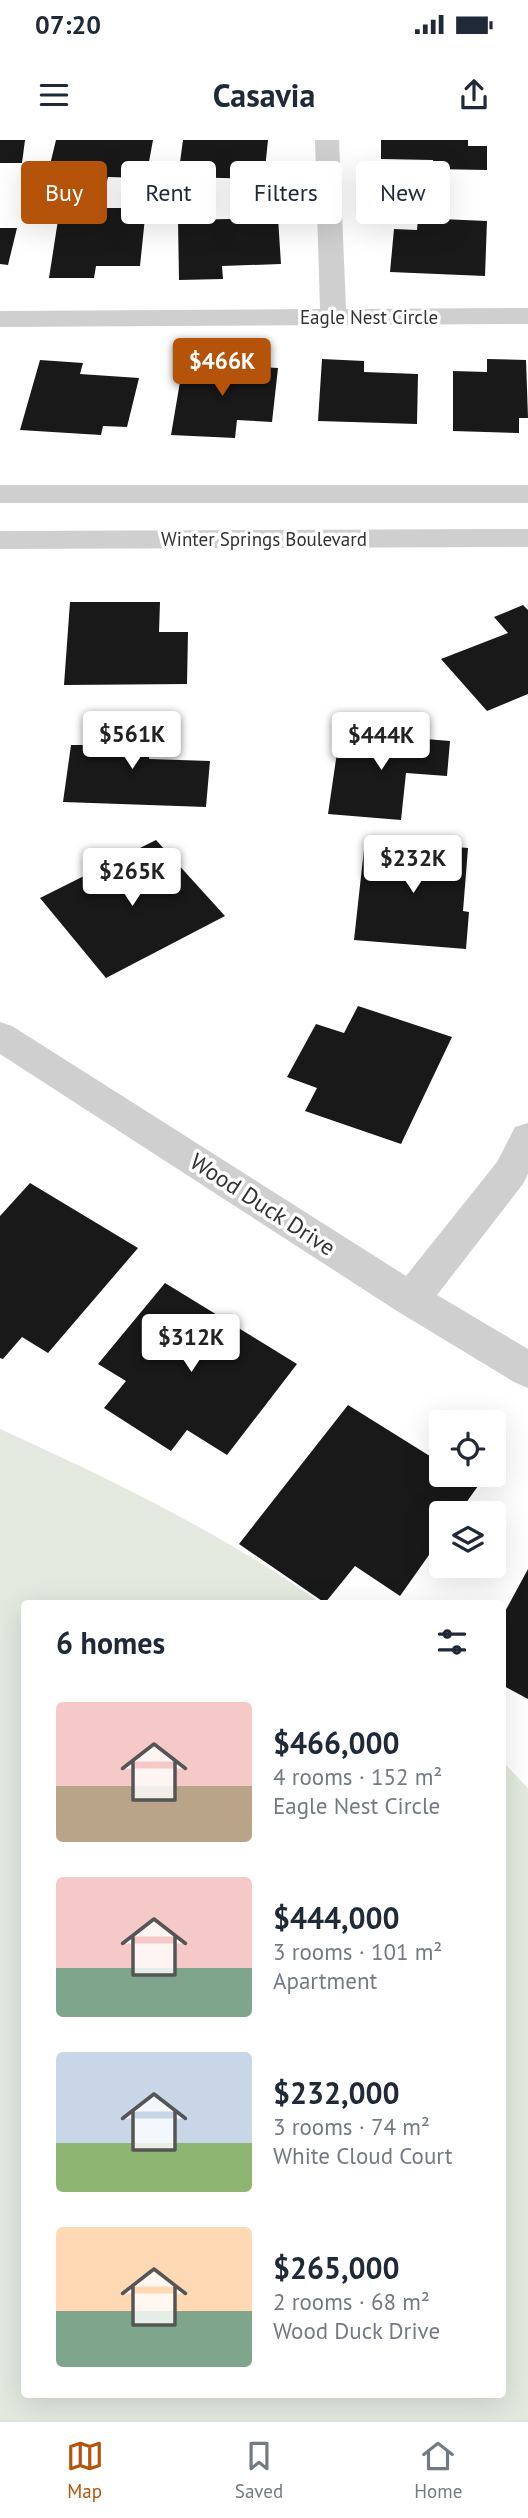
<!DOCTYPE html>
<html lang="en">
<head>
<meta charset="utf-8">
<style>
	body { margin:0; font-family:"PT Sans",sans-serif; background:#f6f6f7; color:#1f2937; height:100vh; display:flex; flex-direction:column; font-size:26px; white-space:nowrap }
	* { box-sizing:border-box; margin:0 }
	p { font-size:23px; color:#747a83 }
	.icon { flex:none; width:38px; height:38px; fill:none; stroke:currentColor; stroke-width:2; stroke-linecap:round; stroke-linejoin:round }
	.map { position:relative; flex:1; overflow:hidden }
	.drawer { position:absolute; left:21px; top:1460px; width:485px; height:798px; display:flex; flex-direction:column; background:#fff; border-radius:7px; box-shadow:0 7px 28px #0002 }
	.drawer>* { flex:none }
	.guide { position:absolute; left:21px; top:21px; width:486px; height:63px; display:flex; gap:14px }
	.controls { position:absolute; left:429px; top:1270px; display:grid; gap:14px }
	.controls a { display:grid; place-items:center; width:77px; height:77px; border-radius:7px; background:#fff; box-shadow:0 7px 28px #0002; font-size:35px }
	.price { position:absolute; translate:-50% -60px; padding:0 16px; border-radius:7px; background:#fff; color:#222; font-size:23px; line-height:46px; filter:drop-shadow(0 2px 4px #0008) }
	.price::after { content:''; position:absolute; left:50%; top:42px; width:21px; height:16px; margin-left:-10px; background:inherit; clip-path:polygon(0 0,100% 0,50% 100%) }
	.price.on { background:#b45309; color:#fff }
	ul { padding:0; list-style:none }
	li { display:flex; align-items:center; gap:21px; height:175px; padding:0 35px }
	li span { display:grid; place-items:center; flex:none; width:196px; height:140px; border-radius:7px; color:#555 }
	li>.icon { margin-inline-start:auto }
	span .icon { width:84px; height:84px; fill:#fffc; stroke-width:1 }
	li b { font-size:30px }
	h2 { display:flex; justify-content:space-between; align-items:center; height:84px; padding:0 35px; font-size:30px }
	.pill { padding:0 24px; border-radius:7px; background:#fff; box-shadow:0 7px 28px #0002; font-size:24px; line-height:63px }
	.pill.on { background:#b45309; color:#fff }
	.status { display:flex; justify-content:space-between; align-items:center; height:49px; padding:0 35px; background:#fff; direction:ltr }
	.status svg { height:19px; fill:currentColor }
	header { display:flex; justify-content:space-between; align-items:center; height:91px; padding:0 35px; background:#fff; font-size:32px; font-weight:700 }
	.tab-bar { display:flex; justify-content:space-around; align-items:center; height:98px; border-top:2px solid #e0e1e3; background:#fff; font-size:19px; color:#747a83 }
	.tab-bar a { display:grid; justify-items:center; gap:4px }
	.tab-bar .on { color:#b45309 }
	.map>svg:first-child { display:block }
</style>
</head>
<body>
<div class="status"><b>07:20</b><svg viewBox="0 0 49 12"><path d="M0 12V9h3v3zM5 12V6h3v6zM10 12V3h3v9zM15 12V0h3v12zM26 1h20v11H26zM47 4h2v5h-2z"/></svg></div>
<header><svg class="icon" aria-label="menu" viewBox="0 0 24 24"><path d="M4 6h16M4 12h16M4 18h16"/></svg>Casavia<svg class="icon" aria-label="share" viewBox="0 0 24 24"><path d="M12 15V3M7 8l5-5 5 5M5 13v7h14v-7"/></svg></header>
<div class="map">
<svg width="528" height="2280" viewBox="0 0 528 2280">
	<rect width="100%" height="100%" fill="#fff"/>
	<path fill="#e3e9df" d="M 0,1289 C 112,1340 220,1392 321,1463 L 24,1463 L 24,2254 L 502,2254 L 502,1621 L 528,1648 L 528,2280 L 0,2280 Z"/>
	<g fill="#191919">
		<path d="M 0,0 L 25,0 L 22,23 L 0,23 Z"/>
		<path d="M 56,0 L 153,0 L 146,38 L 108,37 L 105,50 L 76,49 L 78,38 L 47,37 Z"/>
		<path d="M 183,0 L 268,0 L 264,39 L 178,37 Z"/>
		<path d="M 381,0 L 468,0 L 468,6 L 487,6 L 487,30 L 434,29 L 433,20 L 381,19 Z"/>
		<path d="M 107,68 L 146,68 L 140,126 L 96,126 L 94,138 L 49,138 L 58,80 L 105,81 Z"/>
		<path d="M 278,78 L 281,124 L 222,126 L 223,139 L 179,140 L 178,80 Z"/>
		<path d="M 418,78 L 487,81 L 485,136 L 390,132 L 394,89 L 417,90 Z"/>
		<path d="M 0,88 L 17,88 L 8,125 L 0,124 Z"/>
		<path d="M 184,218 L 225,220 L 224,225 L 278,228 L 272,282 L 237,280 L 235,298 L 171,295 Z"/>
		<path d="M 322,219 L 364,221 L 364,232 L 418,234 L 417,284 L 318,281 Z"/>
		<path d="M 487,219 L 526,220 L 528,278 L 519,278 L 519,293 L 453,291 L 453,231 L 487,232 Z"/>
		<path d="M 40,220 L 83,223 L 80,234 L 139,238 L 127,287 L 103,286 L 101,295 L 20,290 Z"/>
		<path d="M 70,462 L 160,462 L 159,492 L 188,492 L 187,544 L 64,545 Z"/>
		<path d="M 523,465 L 528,470 L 528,554 L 487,571 L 441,519 L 508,493 L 494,477 Z"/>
		<path d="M 89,584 L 152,586 L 149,619 L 210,621 L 206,667 L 63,662 L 71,605 L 86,605 Z"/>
		<path d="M 340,592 L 450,601 L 447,636 L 406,633 L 401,680 L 328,674 Z"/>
		<path d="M 156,700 L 225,776 L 106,838 L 40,758 Z"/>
		<path d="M 365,700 L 468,708 L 463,771 L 469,772 L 466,809 L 354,800 Z"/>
		<path d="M 358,866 L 452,897 L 401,1004 L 305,971 L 317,948 L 287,937 L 316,884 L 344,893 Z"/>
		<path d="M 30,1043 L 138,1108 L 48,1213 L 22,1197 L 3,1219 L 0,1218 L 0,1076 Z"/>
		<path d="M 165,1143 L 297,1224 L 227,1315 L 187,1290 L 171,1311 L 104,1268 L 126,1241 L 98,1224 Z"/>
		<path d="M 348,1265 L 441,1323 L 441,1335 L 460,1335 L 478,1346 L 458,1374 L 441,1374 L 441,1398 L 400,1456 L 355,1426 L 325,1463 L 239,1404 Z"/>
		<path d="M 528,1429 L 528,1559 L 502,1545 L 502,1477 Z"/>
	</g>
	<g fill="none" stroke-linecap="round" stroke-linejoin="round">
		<g fill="#cfcfcf" fill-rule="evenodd">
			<path d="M 315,0 L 339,0 L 346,169 L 528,168 L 528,184 L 0,187 L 0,171 L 320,169 Z"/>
			<rect x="0" y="345" width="528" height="18"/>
			<path d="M 528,389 L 528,407 L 0,409 L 0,391 Z"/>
			<path d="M 0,882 L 12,886 L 406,1136 L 497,1022 L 515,987 L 528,983 L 528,1034 L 523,1044 L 437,1155 L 528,1209 L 528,1248 L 514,1242 L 397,1171 L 0,914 Z"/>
		</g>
	</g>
	<g text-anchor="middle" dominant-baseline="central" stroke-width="7" stroke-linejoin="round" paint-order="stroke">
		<g font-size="19" fill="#323232" stroke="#fff">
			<text x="369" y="177">Eagle Nest Circle</text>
			<text x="264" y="399">Winter Springs Boulevard</text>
		</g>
		<g font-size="23" fill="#323232" stroke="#fff">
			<text transform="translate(263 1064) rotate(33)">Wood Duck Drive</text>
		</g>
	</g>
</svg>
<div class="controls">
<a><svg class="icon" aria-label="locate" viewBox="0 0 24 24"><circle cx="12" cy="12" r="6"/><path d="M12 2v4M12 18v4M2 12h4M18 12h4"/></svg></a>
<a><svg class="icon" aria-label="layers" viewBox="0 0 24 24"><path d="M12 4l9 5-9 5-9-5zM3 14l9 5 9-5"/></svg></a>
</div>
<b class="price on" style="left:222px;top:258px">$466K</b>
<b class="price" style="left:132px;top:631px">$561K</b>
<b class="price" style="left:381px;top:632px">$444K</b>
<b class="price" style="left:413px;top:755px">$232K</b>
<b class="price" style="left:132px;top:768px">$265K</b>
<b class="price" style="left:191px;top:1234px">$312K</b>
<div class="guide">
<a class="pill on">Buy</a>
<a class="pill">Rent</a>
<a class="pill">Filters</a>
<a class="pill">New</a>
</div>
<section class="drawer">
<h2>6 homes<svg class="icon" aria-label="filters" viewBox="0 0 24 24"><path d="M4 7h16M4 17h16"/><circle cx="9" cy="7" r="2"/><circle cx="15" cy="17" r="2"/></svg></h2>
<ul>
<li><span style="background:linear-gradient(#f6c9c9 60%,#b9a48a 0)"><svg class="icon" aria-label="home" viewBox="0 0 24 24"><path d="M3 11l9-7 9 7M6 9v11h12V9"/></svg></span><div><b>$466,000</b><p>4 rooms · 152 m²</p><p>Eagle Nest Circle</p></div></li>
<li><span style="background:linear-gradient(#f6c9c9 65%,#7fa58c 0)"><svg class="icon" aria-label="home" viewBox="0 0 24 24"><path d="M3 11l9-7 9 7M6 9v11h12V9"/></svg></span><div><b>$444,000</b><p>3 rooms · 101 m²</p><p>Apartment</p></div></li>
<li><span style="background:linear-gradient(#c9d6e8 65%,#8fb573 0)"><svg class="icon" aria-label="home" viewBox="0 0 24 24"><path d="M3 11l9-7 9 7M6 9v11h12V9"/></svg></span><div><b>$232,000</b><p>3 rooms · 74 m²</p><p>White Cloud Court</p></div></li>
<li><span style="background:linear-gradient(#ffd9b3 60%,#7fa58c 0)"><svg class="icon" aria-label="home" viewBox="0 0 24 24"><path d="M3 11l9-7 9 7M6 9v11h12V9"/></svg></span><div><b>$265,000</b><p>2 rooms · 68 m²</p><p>Wood Duck Drive</p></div></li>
</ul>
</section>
</div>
<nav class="tab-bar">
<a class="on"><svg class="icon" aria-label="map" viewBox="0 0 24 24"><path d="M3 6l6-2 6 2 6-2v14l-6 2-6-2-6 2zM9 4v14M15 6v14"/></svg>Map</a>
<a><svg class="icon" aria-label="saved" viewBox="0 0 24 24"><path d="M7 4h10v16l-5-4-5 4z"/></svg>Saved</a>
<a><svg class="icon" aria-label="home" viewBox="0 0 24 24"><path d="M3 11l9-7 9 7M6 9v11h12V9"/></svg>Home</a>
</nav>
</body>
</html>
